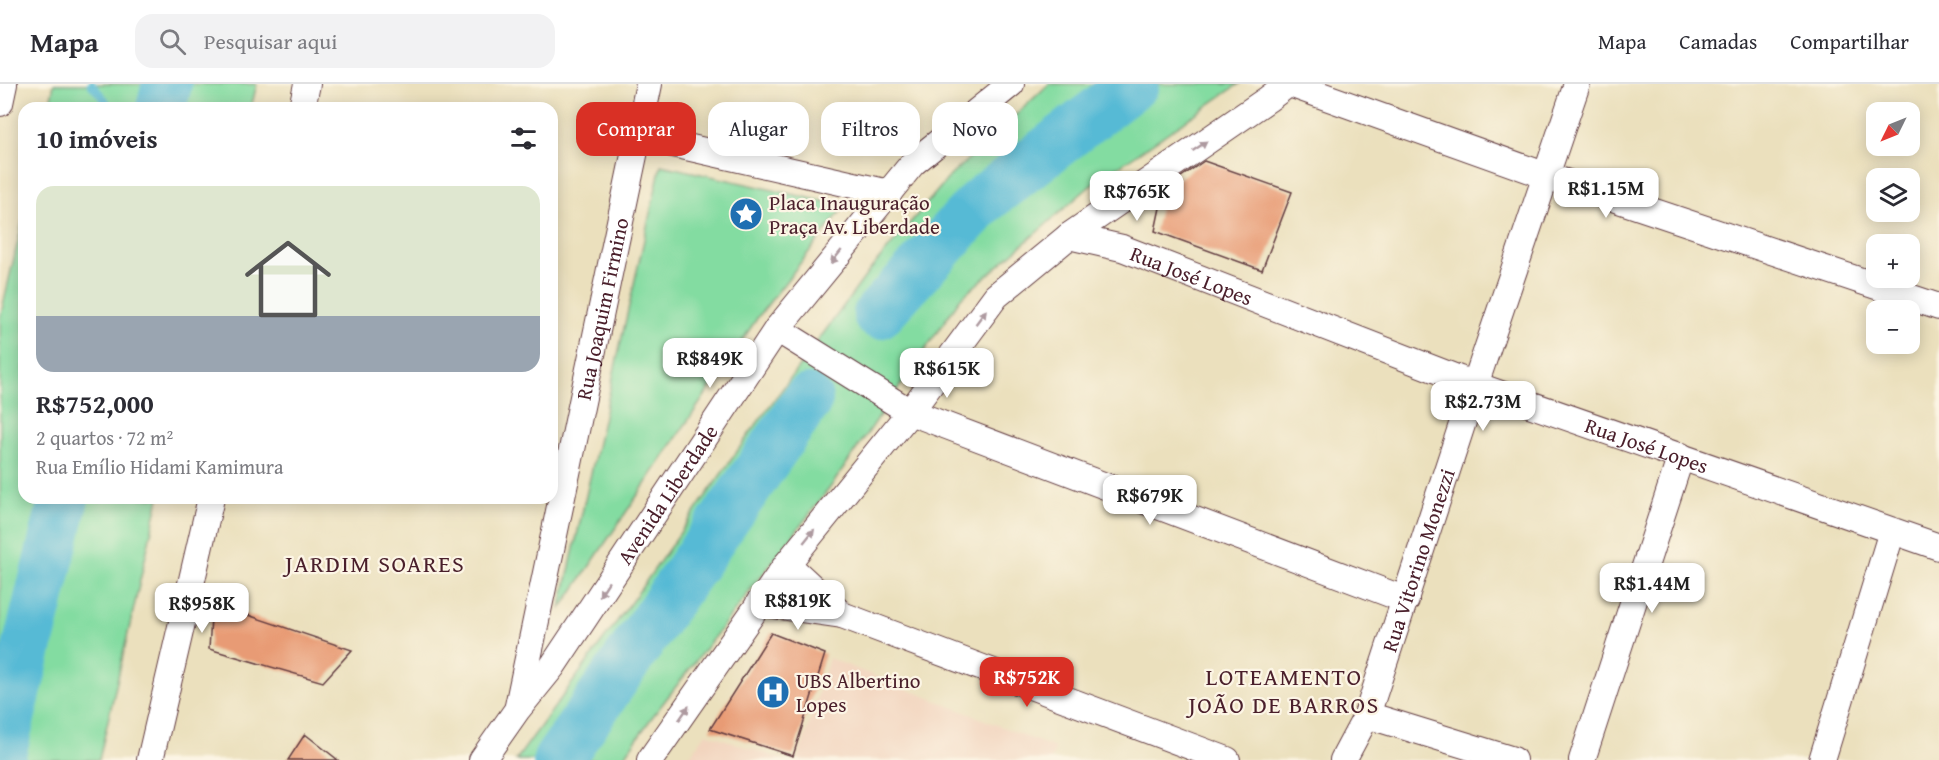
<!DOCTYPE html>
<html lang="pt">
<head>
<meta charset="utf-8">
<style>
	body { margin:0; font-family:"Gentium Book Plus",serif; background:#f2f2f3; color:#2b2b33; height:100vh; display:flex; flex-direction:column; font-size:22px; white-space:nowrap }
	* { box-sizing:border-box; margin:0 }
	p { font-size:20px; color:#7c7c81 }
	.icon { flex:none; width:33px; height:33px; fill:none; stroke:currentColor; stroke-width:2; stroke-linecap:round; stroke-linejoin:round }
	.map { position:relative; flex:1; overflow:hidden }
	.drawer { position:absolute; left:18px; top:18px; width:540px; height:402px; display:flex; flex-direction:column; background:#fff; border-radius:18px; box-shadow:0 3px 15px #0003 }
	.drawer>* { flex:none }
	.top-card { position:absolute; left:576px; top:18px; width:570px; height:54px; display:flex; gap:12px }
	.needle { width:39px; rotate:227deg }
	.fabs { position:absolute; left:1866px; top:18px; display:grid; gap:12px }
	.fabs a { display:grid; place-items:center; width:54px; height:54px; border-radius:12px; background:#fff; box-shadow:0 3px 15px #0003; font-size:30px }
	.price { position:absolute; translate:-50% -51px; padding:0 14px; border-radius:12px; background:#fff; color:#222; font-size:20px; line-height:39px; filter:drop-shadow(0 2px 3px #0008) }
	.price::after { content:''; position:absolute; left:50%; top:36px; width:18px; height:14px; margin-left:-9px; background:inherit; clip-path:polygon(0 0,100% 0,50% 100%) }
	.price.active { background:#d93025; color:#fff }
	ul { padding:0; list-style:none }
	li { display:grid; align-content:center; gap:12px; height:318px; padding:0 18px }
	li+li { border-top:2px solid #e1e1e2 }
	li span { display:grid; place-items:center; height:186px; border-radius:18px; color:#555 }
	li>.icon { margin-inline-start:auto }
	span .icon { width:108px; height:108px; fill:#fffc; stroke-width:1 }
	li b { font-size:26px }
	h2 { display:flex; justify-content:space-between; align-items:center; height:72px; padding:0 18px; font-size:26px }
	.pill { padding:0 21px; border-radius:18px; background:#fff; box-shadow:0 3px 15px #0003; font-size:21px; line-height:54px }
	.pill.active { background:#d93025; color:#fff }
	header { display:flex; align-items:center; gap:36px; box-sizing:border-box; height:84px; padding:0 30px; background:#fff; border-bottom:2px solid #e1e1e2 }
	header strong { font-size:28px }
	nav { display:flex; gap:33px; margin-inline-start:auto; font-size:21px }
	.search { width:420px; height:54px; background:#f2f2f3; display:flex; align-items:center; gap:15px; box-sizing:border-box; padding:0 21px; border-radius:18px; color:#7c7c81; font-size:22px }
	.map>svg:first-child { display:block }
</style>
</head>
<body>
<header>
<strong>Mapa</strong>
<div class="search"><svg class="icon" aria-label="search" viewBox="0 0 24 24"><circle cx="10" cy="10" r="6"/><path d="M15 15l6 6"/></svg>Pesquisar aqui</div>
<nav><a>Mapa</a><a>Camadas</a><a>Compartilhar</a></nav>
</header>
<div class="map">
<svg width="1939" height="676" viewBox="0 0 1939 676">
	<rect width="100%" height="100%" fill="#fcf5e5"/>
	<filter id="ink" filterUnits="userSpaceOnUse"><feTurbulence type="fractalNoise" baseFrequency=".0167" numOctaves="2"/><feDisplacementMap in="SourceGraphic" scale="12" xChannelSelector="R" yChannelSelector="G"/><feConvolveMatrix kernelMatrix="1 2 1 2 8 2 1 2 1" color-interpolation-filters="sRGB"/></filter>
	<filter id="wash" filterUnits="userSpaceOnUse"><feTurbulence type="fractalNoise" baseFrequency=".008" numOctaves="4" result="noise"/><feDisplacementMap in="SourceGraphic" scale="24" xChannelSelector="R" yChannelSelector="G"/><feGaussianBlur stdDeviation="1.35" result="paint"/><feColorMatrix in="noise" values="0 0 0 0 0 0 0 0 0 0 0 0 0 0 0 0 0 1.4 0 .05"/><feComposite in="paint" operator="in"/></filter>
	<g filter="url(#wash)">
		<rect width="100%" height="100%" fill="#ebe0bd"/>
		<g fill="#f2d4be">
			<path d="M 829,574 L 1055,664 L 1051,676 L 798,676 Z"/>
			<path d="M 706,649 L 784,676 L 687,676 Z"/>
		</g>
		<g fill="#83dca1" stroke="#667e66" stroke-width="1.5">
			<path d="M 54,0 L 257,0 L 251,24 L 49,24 Z"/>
			<path d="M 1049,0 L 1239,0 L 1089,103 L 960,215 L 832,401 L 650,636 L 622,676 L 516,676 L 642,503 L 750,349 L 870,186 L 950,92 Z"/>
			<path d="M 661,81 L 845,122 L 758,233 L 560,526 Z"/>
			<path d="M 24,131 L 24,414 L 159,414 L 99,676 L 0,676 L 0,234 Z"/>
		</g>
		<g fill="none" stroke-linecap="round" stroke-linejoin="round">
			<path stroke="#56bad5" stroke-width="8" d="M 91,0 L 105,16 L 109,24"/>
			<g stroke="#56bad5" stroke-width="50">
				<path d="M 161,24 L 167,0"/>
				<path d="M 878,230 L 982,117 L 1134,0"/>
				<path d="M 0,674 L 64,414"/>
				<path d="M 558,676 L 808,315"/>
			</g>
		</g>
		<g id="blocks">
			<g fill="#e89b75">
				<path d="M 1204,77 L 1292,108 L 1262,186 L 1155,147 L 1164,105 Z"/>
				<path d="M 212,519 L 352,566 L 323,598 L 209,565 Z"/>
				<path d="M 771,549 L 825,570 L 793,672 L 710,645 Z"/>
				<path d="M 305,650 L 338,676 L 288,676 Z"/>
			</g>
		</g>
	</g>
	<g filter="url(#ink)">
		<use href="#blocks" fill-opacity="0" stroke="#623c41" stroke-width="1.5"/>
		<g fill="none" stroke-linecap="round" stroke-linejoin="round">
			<g stroke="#623c41" stroke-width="28">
				<g id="minor">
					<path d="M 1290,0 L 1547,92 L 1939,223"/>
					<path d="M 0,19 L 4,0"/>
					<path d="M 302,24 L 307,0"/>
					<path d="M 638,52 L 889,109"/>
					<path id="s1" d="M 1069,152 L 1122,164 L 1475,301 L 1939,463"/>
					<path d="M 777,245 L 910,328 L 1406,516"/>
					<path d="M 787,480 L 842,531"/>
					<path d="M 759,519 L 842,531 L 1227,676"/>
					<path id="s2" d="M 518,622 L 649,0"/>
					<path d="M 1367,631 L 1513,676"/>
					<path d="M 150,676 L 211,414"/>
					<path id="s3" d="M 482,676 L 517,626 L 552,583 L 777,245 L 913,79 L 1011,0"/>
					<path d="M 650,676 L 787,480 L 910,328 L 996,212 L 1069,152 L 1268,15 L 1288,0"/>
					<path id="s4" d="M 1343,676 L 1367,631 L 1475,301 L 1577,0"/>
					<path d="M 1582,676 L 1681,372"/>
					<path d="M 1822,676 L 1892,447"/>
				</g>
			</g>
			<use href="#minor" stroke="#fff" stroke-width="26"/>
		</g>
		<defs><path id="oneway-solid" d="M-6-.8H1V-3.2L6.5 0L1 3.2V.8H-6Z" transform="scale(1.5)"/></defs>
		<g fill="#ae9aa0">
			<use href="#oneway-solid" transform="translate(1200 62) rotate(-34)"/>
			<use href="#oneway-solid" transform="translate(836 173) rotate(129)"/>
			<use href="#oneway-solid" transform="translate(981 233) rotate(-53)"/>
			<use href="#oneway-solid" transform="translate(809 452) rotate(-51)"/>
			<use href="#oneway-solid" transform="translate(604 505) rotate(123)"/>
			<use href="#oneway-solid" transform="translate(684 629) rotate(-55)"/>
		</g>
	</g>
	<defs>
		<g id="sight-disc" transform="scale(1.725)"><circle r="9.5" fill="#1f6fb2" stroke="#fcf5e5"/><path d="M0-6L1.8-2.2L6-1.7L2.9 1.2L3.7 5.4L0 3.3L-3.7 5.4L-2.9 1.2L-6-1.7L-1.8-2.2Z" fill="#fff"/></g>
		<g id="hospital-disc" transform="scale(1.725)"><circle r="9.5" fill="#1f6fb2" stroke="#fcf5e5"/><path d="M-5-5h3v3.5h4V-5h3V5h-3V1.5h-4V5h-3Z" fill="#fff"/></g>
	</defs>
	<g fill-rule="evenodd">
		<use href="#sight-disc" x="746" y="130"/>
		<use href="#hospital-disc" x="773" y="608"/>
	</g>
	<g text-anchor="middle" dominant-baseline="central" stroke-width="4.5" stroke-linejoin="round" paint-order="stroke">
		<g font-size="21" fill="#4a1f2b" stroke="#fcf5e5" text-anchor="start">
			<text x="769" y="118">Placa Inauguração<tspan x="769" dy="24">Praça Av. Liberdade</tspan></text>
			<text x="796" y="596">UBS Albertino<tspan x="796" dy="24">Lopes</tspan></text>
		</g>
		<g font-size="21" fill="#4a1f2b" stroke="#fcf5e5">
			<text stroke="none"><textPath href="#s1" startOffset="129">Rua José Lopes</textPath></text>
			<text stroke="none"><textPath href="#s2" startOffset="406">Rua Joaquim Firmino</textPath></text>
			<text stroke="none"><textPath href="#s1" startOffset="615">Rua José Lopes</textPath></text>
			<text stroke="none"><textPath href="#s3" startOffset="324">Avenida Liberdade</textPath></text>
			<text stroke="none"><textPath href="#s4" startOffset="214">Rua Vitorino Monezzi</textPath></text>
		</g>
		<g font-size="24" letter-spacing="1.5" fill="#4a1f2b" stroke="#fcf5e5">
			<text x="375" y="479">JARDIM SOARES</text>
			<text x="1284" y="592">LOTEAMENTO<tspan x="1284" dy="28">JOÃO DE BARROS</tspan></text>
		</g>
	</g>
</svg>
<div class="fabs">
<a><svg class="needle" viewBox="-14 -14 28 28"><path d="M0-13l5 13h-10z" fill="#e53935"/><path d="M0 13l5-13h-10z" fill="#7c7c81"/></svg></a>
<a><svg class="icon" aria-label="layers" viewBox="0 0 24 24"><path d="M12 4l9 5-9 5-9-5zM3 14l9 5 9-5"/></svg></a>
<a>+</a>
<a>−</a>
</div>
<b class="price" style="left:1606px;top:135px">R$1.15M</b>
<b class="price" style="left:1137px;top:138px">R$765K</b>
<b class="price" style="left:710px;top:305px">R$849K</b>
<b class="price" style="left:947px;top:315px">R$615K</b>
<b class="price" style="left:1483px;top:348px">R$2.73M</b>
<b class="price" style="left:1150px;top:442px">R$679K</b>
<b class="price" style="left:1652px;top:530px">R$1.44M</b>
<b class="price" style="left:798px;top:547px">R$819K</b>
<b class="price" style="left:202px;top:550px">R$958K</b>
<b class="price active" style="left:1027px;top:624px">R$752K</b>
<div class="top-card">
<a class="pill active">Comprar</a>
<a class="pill">Alugar</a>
<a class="pill">Filtros</a>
<a class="pill">Novo</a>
</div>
<section class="drawer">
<h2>10 imóveis<svg class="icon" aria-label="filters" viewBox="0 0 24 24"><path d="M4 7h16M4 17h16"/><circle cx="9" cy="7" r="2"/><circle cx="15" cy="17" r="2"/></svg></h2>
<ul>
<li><span style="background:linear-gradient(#dfe7d0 70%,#9aa5b1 0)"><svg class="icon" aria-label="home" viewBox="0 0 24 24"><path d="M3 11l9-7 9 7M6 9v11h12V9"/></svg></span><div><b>R$752,000</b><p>2 quartos · 72 m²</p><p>Rua Emílio Hidami Kamimura</p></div></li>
</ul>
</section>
</div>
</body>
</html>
